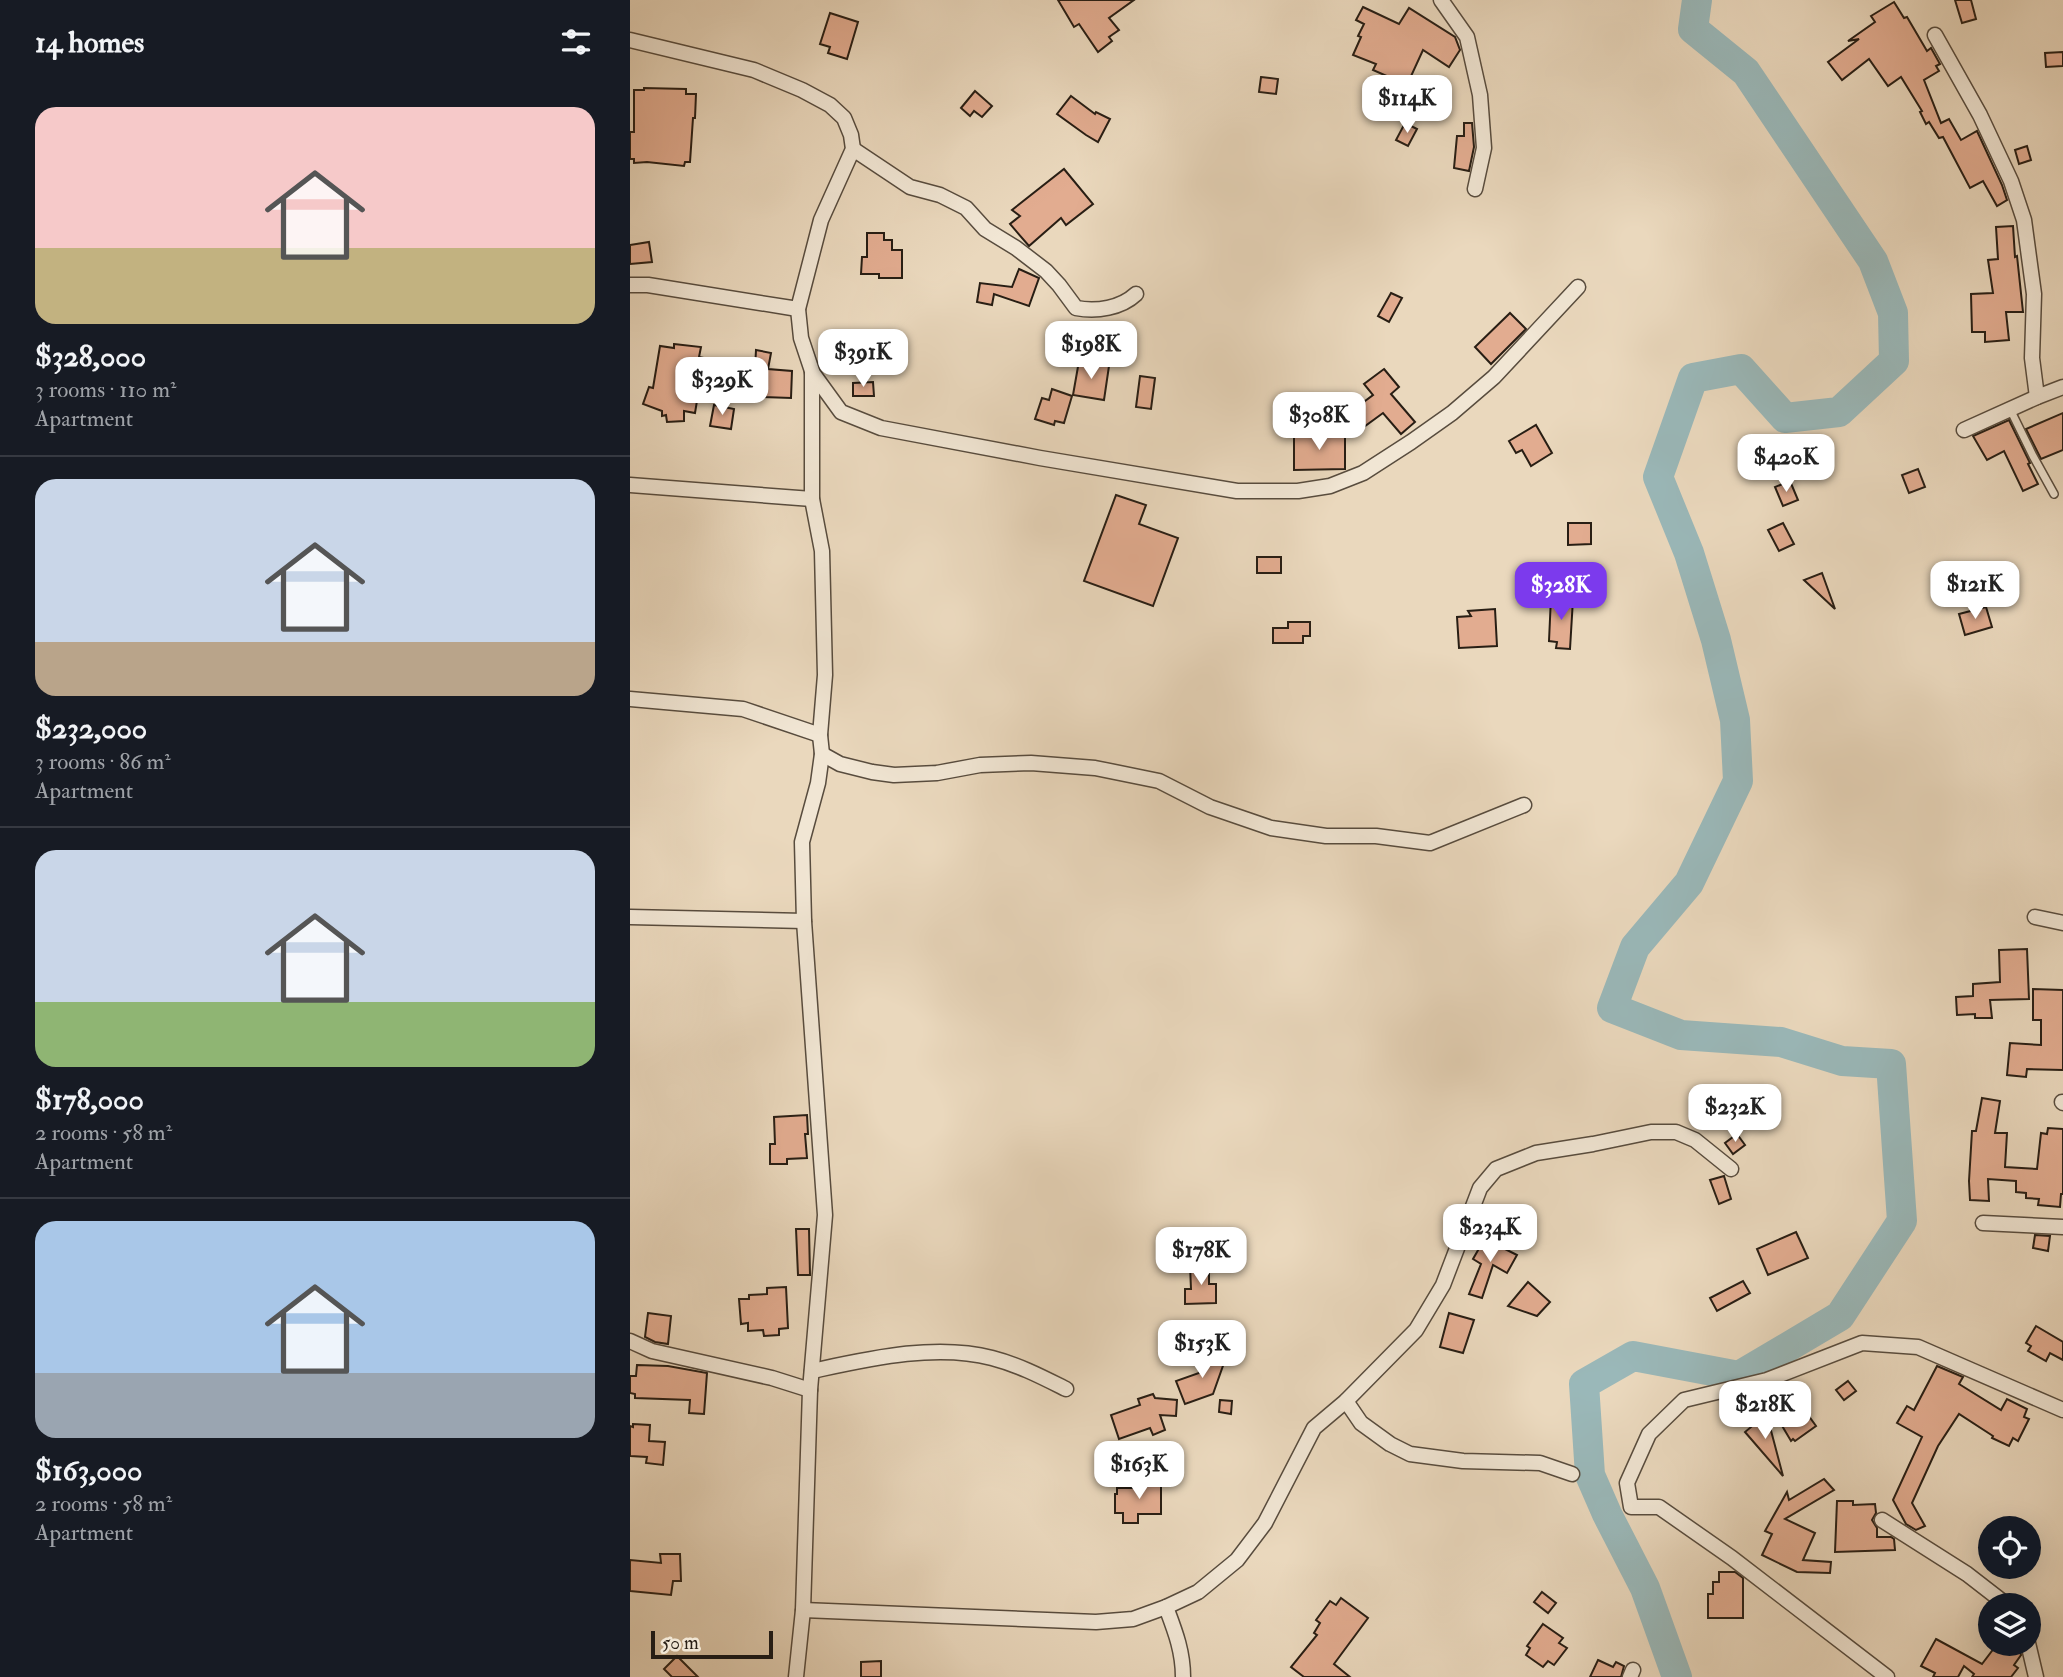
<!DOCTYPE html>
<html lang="en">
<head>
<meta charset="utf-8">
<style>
	body { margin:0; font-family:"IM FELL Double Pica",serif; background:#242831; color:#f1f3f6; height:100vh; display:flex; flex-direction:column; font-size:26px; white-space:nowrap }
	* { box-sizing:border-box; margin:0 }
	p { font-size:23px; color:#9ea1a6 }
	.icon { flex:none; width:38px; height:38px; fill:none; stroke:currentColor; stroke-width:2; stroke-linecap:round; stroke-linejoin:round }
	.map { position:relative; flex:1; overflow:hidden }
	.side { display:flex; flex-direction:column; background:#171b24; width:630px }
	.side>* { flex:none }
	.tools { position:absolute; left:1348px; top:1516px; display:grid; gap:14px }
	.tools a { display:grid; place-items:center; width:63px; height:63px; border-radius:50%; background:#171b24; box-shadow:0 7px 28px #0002; font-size:35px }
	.scale { position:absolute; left:21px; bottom:18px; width:122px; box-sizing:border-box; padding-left:7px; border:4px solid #281e14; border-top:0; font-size:19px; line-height:24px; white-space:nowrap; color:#281e14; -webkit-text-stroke:5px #f1e6d4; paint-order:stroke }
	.price { position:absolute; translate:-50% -60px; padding:0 16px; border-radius:14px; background:#fff; color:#222; font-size:23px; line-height:46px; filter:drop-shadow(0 2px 4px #0008) }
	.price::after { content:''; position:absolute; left:50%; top:42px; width:21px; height:16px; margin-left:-10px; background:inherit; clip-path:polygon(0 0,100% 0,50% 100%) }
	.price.active { background:#7c3aed; color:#fff }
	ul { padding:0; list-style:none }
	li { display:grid; align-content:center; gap:14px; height:371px; padding:0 35px }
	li+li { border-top:2px solid #363941 }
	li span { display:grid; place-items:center; height:217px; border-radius:21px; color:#555 }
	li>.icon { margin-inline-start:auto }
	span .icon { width:126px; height:126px; fill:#fffc; stroke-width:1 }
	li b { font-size:30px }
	h2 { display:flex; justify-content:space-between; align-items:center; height:84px; padding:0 35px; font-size:30px }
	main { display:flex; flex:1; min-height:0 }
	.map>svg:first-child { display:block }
</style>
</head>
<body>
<main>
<section class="side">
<h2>14 homes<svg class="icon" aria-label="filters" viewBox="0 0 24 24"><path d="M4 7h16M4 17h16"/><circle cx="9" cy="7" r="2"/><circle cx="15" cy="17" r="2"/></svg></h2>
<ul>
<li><span style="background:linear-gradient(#f6c9c9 65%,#c2b280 0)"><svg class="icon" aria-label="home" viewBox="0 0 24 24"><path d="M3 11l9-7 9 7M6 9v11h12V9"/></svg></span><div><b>$328,000</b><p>3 rooms · 110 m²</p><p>Apartment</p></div></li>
<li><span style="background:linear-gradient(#c9d6e8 75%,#b9a48a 0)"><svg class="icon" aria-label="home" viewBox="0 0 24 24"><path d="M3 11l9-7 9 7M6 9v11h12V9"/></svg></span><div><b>$232,000</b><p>3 rooms · 86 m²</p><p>Apartment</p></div></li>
<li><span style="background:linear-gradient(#c9d6e8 70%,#8fb573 0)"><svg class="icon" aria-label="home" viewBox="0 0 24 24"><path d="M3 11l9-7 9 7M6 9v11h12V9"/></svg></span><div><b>$178,000</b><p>2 rooms · 58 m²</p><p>Apartment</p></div></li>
<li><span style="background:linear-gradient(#a9c7e8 70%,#9aa5b1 0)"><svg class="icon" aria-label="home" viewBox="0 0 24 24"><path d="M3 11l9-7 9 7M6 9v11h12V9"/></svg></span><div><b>$163,000</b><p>2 rooms · 58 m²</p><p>Apartment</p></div></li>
</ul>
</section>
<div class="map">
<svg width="1433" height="1677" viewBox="0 0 1433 1677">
	<rect width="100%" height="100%" fill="#ead8bd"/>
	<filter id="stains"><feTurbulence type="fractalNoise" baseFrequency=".00286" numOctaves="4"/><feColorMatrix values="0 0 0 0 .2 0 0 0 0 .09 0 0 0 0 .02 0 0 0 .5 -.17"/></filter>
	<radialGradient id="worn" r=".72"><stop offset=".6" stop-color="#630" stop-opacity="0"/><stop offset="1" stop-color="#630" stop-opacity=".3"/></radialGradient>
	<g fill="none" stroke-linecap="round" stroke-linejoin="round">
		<path stroke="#9ab8b9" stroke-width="30" d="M 1047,1677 L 1015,1588 L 977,1514 L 960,1475 L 954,1384 L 1003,1356 L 1109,1376 L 1210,1316 L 1272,1221 L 1261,1064 L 1212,1061 L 1151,1042 L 1051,1035 L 982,1008 L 1005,947 L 1059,883 L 1108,781 L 1105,720 L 1086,640 L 1059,553 L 1028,477 L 1063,378 L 1111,369 L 1155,418 L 1209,412 L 1264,361 L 1263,313 L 1243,261 L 1116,72 L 1063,29 L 1067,0"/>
	</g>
	<g fill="#e2ac90" stroke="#281e14" stroke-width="2">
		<path d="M 428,0 L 504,0 L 479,18 L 489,30 L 479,37 L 482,41 L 468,52 L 449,24 L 444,27 Z"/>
		<path d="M 1325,0 L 1341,0 L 1346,19 L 1332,23 Z"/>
		<path d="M 1264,2 L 1274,18 L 1277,17 L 1297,51 L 1301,48 L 1310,64 L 1306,66 L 1309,71 L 1294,80 L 1311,123 L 1319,119 L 1331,140 L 1347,131 L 1372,185 L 1377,200 L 1367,206 L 1353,181 L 1340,188 L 1313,137 L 1309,138 L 1299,122 L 1296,124 L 1290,112 L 1292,111 L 1271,77 L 1258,86 L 1239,59 L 1212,80 L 1198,62 L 1229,39 L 1218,41 L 1245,22 L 1241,16 Z"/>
		<path d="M 733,7 L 769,24 L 779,8 L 825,37 L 830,50 L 819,67 L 793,50 L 777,85 L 743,70 L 746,64 L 723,55 L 731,37 L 728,36 L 734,24 L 726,20 Z"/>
		<path d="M 200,13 L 228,22 L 217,59 L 198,53 L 200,47 L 190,44 Z"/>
		<path d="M 1433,52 L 1433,66 L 1416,67 L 1415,53 Z"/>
		<path d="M 631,77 L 648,79 L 646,94 L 629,92 Z"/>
		<path d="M 14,88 L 56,89 L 56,94 L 66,94 L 65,118 L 63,118 L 60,162 L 55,162 L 54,166 L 17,162 L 4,163 L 4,159 L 0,159 L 0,132 L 4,132 L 4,90 L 14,90 Z"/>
		<path d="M 345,91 L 362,106 L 352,117 L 344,111 L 340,116 L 331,108 Z"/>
		<path d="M 441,96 L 465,114 L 466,112 L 480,119 L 468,142 L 456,135 L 427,114 Z"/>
		<path d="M 775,123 L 787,129 L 778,146 L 766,140 Z"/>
		<path d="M 834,123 L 842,123 L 844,147 L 839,171 L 824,168 L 827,136 L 834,136 Z"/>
		<path d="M 1397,146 L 1401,160 L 1389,164 L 1385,150 Z"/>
		<path d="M 434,169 L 463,204 L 436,225 L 431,218 L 399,246 L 380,224 L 390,216 L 382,210 Z"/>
		<path d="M 1383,226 L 1385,257 L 1387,256 L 1393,312 L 1376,312 L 1379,340 L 1355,342 L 1355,332 L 1342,332 L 1341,294 L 1363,293 L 1358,260 L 1368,259 L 1366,227 Z"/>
		<path d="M 237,233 L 254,233 L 254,240 L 262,240 L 262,250 L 272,250 L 272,278 L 249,278 L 249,274 L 231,274 L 232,257 L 237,257 Z"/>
		<path d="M 19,242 L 22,262 L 0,264 L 0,245 Z"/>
		<path d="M 389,269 L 409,278 L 399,306 L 364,294 L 362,305 L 347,302 L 350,283 L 382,287 Z"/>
		<path d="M 761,293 L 772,298 L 759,322 L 748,316 Z"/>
		<path d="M 880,313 L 896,329 L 861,364 L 845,347 Z"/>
		<path d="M 44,344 L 71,347 L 69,357 L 74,358 L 65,413 L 54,411 L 54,421 L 37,422 L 36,415 L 32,416 L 32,411 L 13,404 L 19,387 L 23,388 L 30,346 L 44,348 Z"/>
		<path d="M 126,350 L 141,353 L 138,369 L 162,371 L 161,398 L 133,397 L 134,388 L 124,388 Z"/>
		<path d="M 449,361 L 479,366 L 474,400 L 443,395 Z"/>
		<path d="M 754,369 L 769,387 L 761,394 L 785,422 L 771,434 L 753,413 L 731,429 L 719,413 L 743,395 L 734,384 Z"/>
		<path d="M 510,376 L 525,378 L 521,409 L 506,407 Z"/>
		<path d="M 243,382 L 244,396 L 223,396 L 223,383 Z"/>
		<path d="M 422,389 L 442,396 L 434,423 L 425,421 L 424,425 L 405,419 L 412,398 L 419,400 Z"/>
		<path d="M 84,405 L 104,409 L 101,429 L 80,426 Z"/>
		<path d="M 1433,413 L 1433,450 L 1411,459 L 1396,429 Z"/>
		<path d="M 1379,420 L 1400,463 L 1398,464 L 1408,484 L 1393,491 L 1374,451 L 1357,460 L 1343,436 Z"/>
		<path d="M 906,425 L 922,453 L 901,466 L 892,450 L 886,453 L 879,441 Z"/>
		<path d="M 664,434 L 715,434 L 715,469 L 664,470 Z"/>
		<path d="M 1288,469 L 1295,487 L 1279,493 L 1272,475 Z"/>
		<path d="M 1160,481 L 1168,500 L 1153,506 L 1145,487 Z"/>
		<path d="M 486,495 L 516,505 L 509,524 L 548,538 L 523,606 L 454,581 Z"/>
		<path d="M 938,523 L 961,523 L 961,544 L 938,545 Z"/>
		<path d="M 1153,523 L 1164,544 L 1149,551 L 1138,530 Z"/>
		<rect x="627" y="557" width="24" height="16"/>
		<path d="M 1192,573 L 1205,609 L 1174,580 Z"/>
		<path d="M 921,597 L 943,599 L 940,649 L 926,648 L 927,642 L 919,641 Z"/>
		<path d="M 1356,607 L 1362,627 L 1335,635 L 1329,614 Z"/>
		<path d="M 865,609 L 867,646 L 829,648 L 827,617 L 841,616 L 838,611 Z"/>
		<path d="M 658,622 L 680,622 L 680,636 L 673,636 L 673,643 L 643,643 L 643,628 L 658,628 Z"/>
		<path d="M 1397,949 L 1399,999 L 1360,1000 L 1362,1018 L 1345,1018 L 1345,1014 L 1327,1015 L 1326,997 L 1343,996 L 1343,984 L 1370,982 L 1369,950 Z"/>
		<path d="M 1403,989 L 1433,990 L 1433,1070 L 1397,1069 L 1396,1077 L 1377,1075 L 1380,1043 L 1411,1045 L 1411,1020 L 1403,1020 Z"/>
		<path d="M 1352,1098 L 1370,1101 L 1365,1133 L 1377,1133 L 1375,1167 L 1407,1169 L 1411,1133 L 1417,1134 L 1418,1128 L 1433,1129 L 1433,1194 L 1431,1194 L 1430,1207 L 1408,1205 L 1409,1199 L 1396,1198 L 1396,1193 L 1386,1192 L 1386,1181 L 1358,1179 L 1359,1201 L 1340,1200 L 1339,1181 L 1342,1131 L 1346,1131 Z"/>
		<path d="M 177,1115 L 178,1134 L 175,1134 L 177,1158 L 157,1159 L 157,1164 L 140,1164 L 140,1144 L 145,1144 L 144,1117 Z"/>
		<path d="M 1107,1134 L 1115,1145 L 1103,1154 L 1095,1143 Z"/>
		<path d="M 1094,1176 L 1101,1199 L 1089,1204 L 1080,1180 Z"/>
		<path d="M 166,1229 L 179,1229 L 180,1275 L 168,1275 Z"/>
		<path d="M 1166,1232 L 1178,1258 L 1138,1275 L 1127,1249 Z"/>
		<path d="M 1405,1235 L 1420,1236 L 1418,1251 L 1403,1248 Z"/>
		<path d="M 855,1238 L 862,1242 L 864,1239 L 871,1242 L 869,1246 L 887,1255 L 877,1273 L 863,1265 L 852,1298 L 839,1294 L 851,1264 L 843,1259 Z"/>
		<path d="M 560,1265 L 579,1265 L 579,1284 L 586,1284 L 586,1303 L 555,1304 L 555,1289 L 561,1289 Z"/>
		<path d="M 1113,1281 L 1120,1293 L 1087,1311 L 1080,1298 Z"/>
		<path d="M 898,1282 L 920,1302 L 907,1316 L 878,1306 Z"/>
		<path d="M 156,1287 L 158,1328 L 149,1329 L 149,1335 L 134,1336 L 133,1330 L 118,1331 L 118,1323 L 111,1324 L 109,1299 L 119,1299 L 119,1295 L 137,1294 L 137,1288 Z"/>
		<path d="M 18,1313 L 41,1316 L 38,1344 L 25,1342 L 15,1337 Z"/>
		<path d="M 819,1313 L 844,1320 L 833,1353 L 810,1347 Z"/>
		<path d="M 1406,1326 L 1433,1342 L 1433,1360 L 1420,1353 L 1416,1361 L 1398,1351 L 1401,1346 L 1396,1343 Z"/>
		<path d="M 576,1353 L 595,1360 L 583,1394 L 555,1404 L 546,1381 L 569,1373 Z"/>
		<path d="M 7,1365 L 38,1366 L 77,1373 L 74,1414 L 59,1413 L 60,1400 L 5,1398 L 5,1394 L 0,1393 L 0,1376 L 6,1376 Z"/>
		<path d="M 1307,1366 L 1333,1377 L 1329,1384 L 1371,1410 L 1377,1399 L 1397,1409 L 1394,1417 L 1399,1419 L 1388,1441 L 1383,1438 L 1379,1446 L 1362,1438 L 1363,1436 L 1329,1414 L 1308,1446 L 1282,1503 L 1295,1526 L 1286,1530 L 1276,1524 L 1263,1500 L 1292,1437 L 1267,1423 L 1277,1406 L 1284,1410 Z"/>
		<path d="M 1218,1381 L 1226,1391 L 1214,1400 L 1206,1390 Z"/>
		<path d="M 523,1394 L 525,1398 L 547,1400 L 546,1416 L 530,1415 L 535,1430 L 523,1435 L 520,1428 L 489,1439 L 481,1415 L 510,1405 L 508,1399 Z"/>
		<path d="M 590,1400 L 602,1401 L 601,1414 L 589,1412 Z"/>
		<path d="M 1167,1413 L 1171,1420 L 1178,1415 L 1186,1426 L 1165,1441 L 1163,1439 L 1161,1441 L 1151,1424 Z"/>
		<path d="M 1133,1417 L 1139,1423 L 1153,1476 L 1115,1432 Z"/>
		<path d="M 3,1424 L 20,1425 L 19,1441 L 35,1442 L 33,1465 L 16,1463 L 17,1457 L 0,1456 L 0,1426 L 3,1427 Z"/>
		<path d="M 531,1476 L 531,1514 L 508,1514 L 508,1523 L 493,1523 L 493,1513 L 485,1513 L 485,1494 L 487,1494 L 487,1488 L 513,1488 L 513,1485 L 518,1485 Z"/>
		<path d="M 1194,1479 L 1204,1490 L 1155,1519 L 1185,1533 L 1173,1560 L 1201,1562 L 1200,1573 L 1167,1572 L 1132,1555 L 1142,1534 L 1135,1531 L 1157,1492 L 1159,1500 Z"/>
		<path d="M 1207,1501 L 1223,1501 L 1223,1505 L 1245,1504 L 1246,1513 L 1242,1520 L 1247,1528 L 1247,1537 L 1261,1537 L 1264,1539 L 1265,1550 L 1205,1552 Z"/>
		<path d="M 30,1554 L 50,1554 L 51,1581 L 43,1581 L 41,1595 L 0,1591 L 0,1560 L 31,1563 Z"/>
		<path d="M 1089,1572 L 1105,1572 L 1113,1578 L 1113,1618 L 1078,1618 L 1078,1594 L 1083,1594 L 1083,1582 L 1089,1582 Z"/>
		<path d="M 912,1592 L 926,1603 L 918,1613 L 904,1602 Z"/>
		<path d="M 711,1598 L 738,1618 L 704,1664 L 720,1677 L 674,1677 L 661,1667 L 687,1635 L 684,1633 L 690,1623 L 686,1620 L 700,1601 L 706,1605 Z"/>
		<path d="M 913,1624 L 933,1638 L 929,1643 L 937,1648 L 924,1665 L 918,1661 L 913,1667 L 896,1655 L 900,1648 L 897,1646 Z"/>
		<path d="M 1306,1639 L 1352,1664 L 1368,1643 L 1383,1643 L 1389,1648 L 1391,1655 L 1384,1665 L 1388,1668 L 1381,1677 L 1342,1677 L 1344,1674 L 1334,1666 L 1328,1677 L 1303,1677 L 1305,1673 L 1291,1666 Z"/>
		<path d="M 47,1656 L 68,1677 L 42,1677 L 34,1669 Z"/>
		<path d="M 968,1660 L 983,1667 L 986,1662 L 994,1666 L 991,1677 L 960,1677 Z"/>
		<path d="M 251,1661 L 251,1677 L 231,1677 L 231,1662 Z"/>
	</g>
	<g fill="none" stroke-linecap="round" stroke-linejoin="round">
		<g stroke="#584c3e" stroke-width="10">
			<path id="service" d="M 1380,409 L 1403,456 L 1424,494"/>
		</g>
		<g stroke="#584c3e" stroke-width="17">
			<g id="minor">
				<path d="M 811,0 L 837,37 L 850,95 L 854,148 L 845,189"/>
				<path d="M 1305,35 L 1350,115 L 1381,181 L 1394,220 L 1404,294 L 1402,358 L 1407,397"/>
				<path d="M 0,40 L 124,70 L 172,90 L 200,105 L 214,118 L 221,135 L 223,149 L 191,220 L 168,309 L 171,338 L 182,371 L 182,499 L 192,551 L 195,675 L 190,735 L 192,754 L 188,783 L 172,842 L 174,921 L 195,1215 L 180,1390 L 173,1610 L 166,1677"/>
				<path d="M 223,149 L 280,187 L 310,195 L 336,208 L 355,229 L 386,248 L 416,271 L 429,285 L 446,308 C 467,312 491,308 506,294"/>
				<path d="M 0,285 L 18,285 L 168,309"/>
				<path d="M 182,372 L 211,412 L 251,428 L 410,458 L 607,491 L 668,491 L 700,486 L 733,473 L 781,442 L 822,413 L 864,377 L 948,287"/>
				<path d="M 1334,430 L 1407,397 L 1433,387"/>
				<path d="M 0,485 L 182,499"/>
				<path d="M 0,699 L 113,709 L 190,735"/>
				<path d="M 192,754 L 210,764 L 242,772 L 264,775 L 307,773 L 350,765 L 401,763 L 465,768 L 529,781 L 580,807 L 641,828 L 696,836 L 746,836 L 800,843 L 894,805"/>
				<path d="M 0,917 L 174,921"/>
				<path d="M 1405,917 L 1433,923"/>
				<path d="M 1432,1102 L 1433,1103"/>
				<path d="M 1353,1223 L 1433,1227"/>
				<path d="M 0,1341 L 22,1351 L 142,1378 L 180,1390"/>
				<path d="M 182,1371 C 238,1359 305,1343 362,1358 C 389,1365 412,1377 436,1389"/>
				<path d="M 716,1401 L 731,1423 L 760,1444 L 780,1454 L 833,1461 L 910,1463 L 942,1474"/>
				<path d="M 1252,1520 L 1337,1574 L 1377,1605"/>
				<path d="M 536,1607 C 545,1631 553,1651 553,1677"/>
				<path d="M 173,1610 L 466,1622 L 503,1619 L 536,1607 L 568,1592 L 607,1560 L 635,1523 L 684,1428 L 716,1401 L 786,1330 L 813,1285 L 850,1188 L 866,1169 L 906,1153 L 963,1144 L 1021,1132 L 1046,1132 L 1065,1140 L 1101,1169"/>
				<path d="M 1398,1643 L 1406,1677"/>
				<path d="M 1000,1677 L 1003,1670"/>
				<path d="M 1257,1677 L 1102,1558 L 1029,1507 L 1001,1507 L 997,1483 L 1019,1434 L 1054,1400 L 1137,1380 L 1232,1343 L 1288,1347 L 1433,1410"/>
			</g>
		</g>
		<use href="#service" stroke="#f1e6d4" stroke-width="7"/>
		<use href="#minor" stroke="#f1e6d4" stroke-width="14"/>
	</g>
	<rect width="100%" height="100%" filter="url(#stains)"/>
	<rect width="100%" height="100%" fill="url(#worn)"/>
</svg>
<div class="tools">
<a><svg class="icon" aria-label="locate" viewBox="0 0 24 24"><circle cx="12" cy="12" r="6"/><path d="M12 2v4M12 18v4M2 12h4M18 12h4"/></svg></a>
<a><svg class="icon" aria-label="layers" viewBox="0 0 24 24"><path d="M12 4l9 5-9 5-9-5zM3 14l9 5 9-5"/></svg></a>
</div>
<div class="scale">50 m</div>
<b class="price" style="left:777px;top:135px">$114K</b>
<b class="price" style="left:461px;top:381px">$198K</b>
<b class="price" style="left:233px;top:389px">$391K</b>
<b class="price" style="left:92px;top:417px">$329K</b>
<b class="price" style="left:689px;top:452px">$308K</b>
<b class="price" style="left:1156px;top:494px">$420K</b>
<b class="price" style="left:1345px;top:621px">$121K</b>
<b class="price active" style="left:931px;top:622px">$328K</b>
<b class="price" style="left:1105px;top:1144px">$232K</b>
<b class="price" style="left:860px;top:1264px">$234K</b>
<b class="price" style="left:571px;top:1287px">$178K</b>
<b class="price" style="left:572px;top:1380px">$153K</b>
<b class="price" style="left:1135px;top:1441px">$218K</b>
<b class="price" style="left:509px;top:1501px">$163K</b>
</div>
</main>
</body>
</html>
